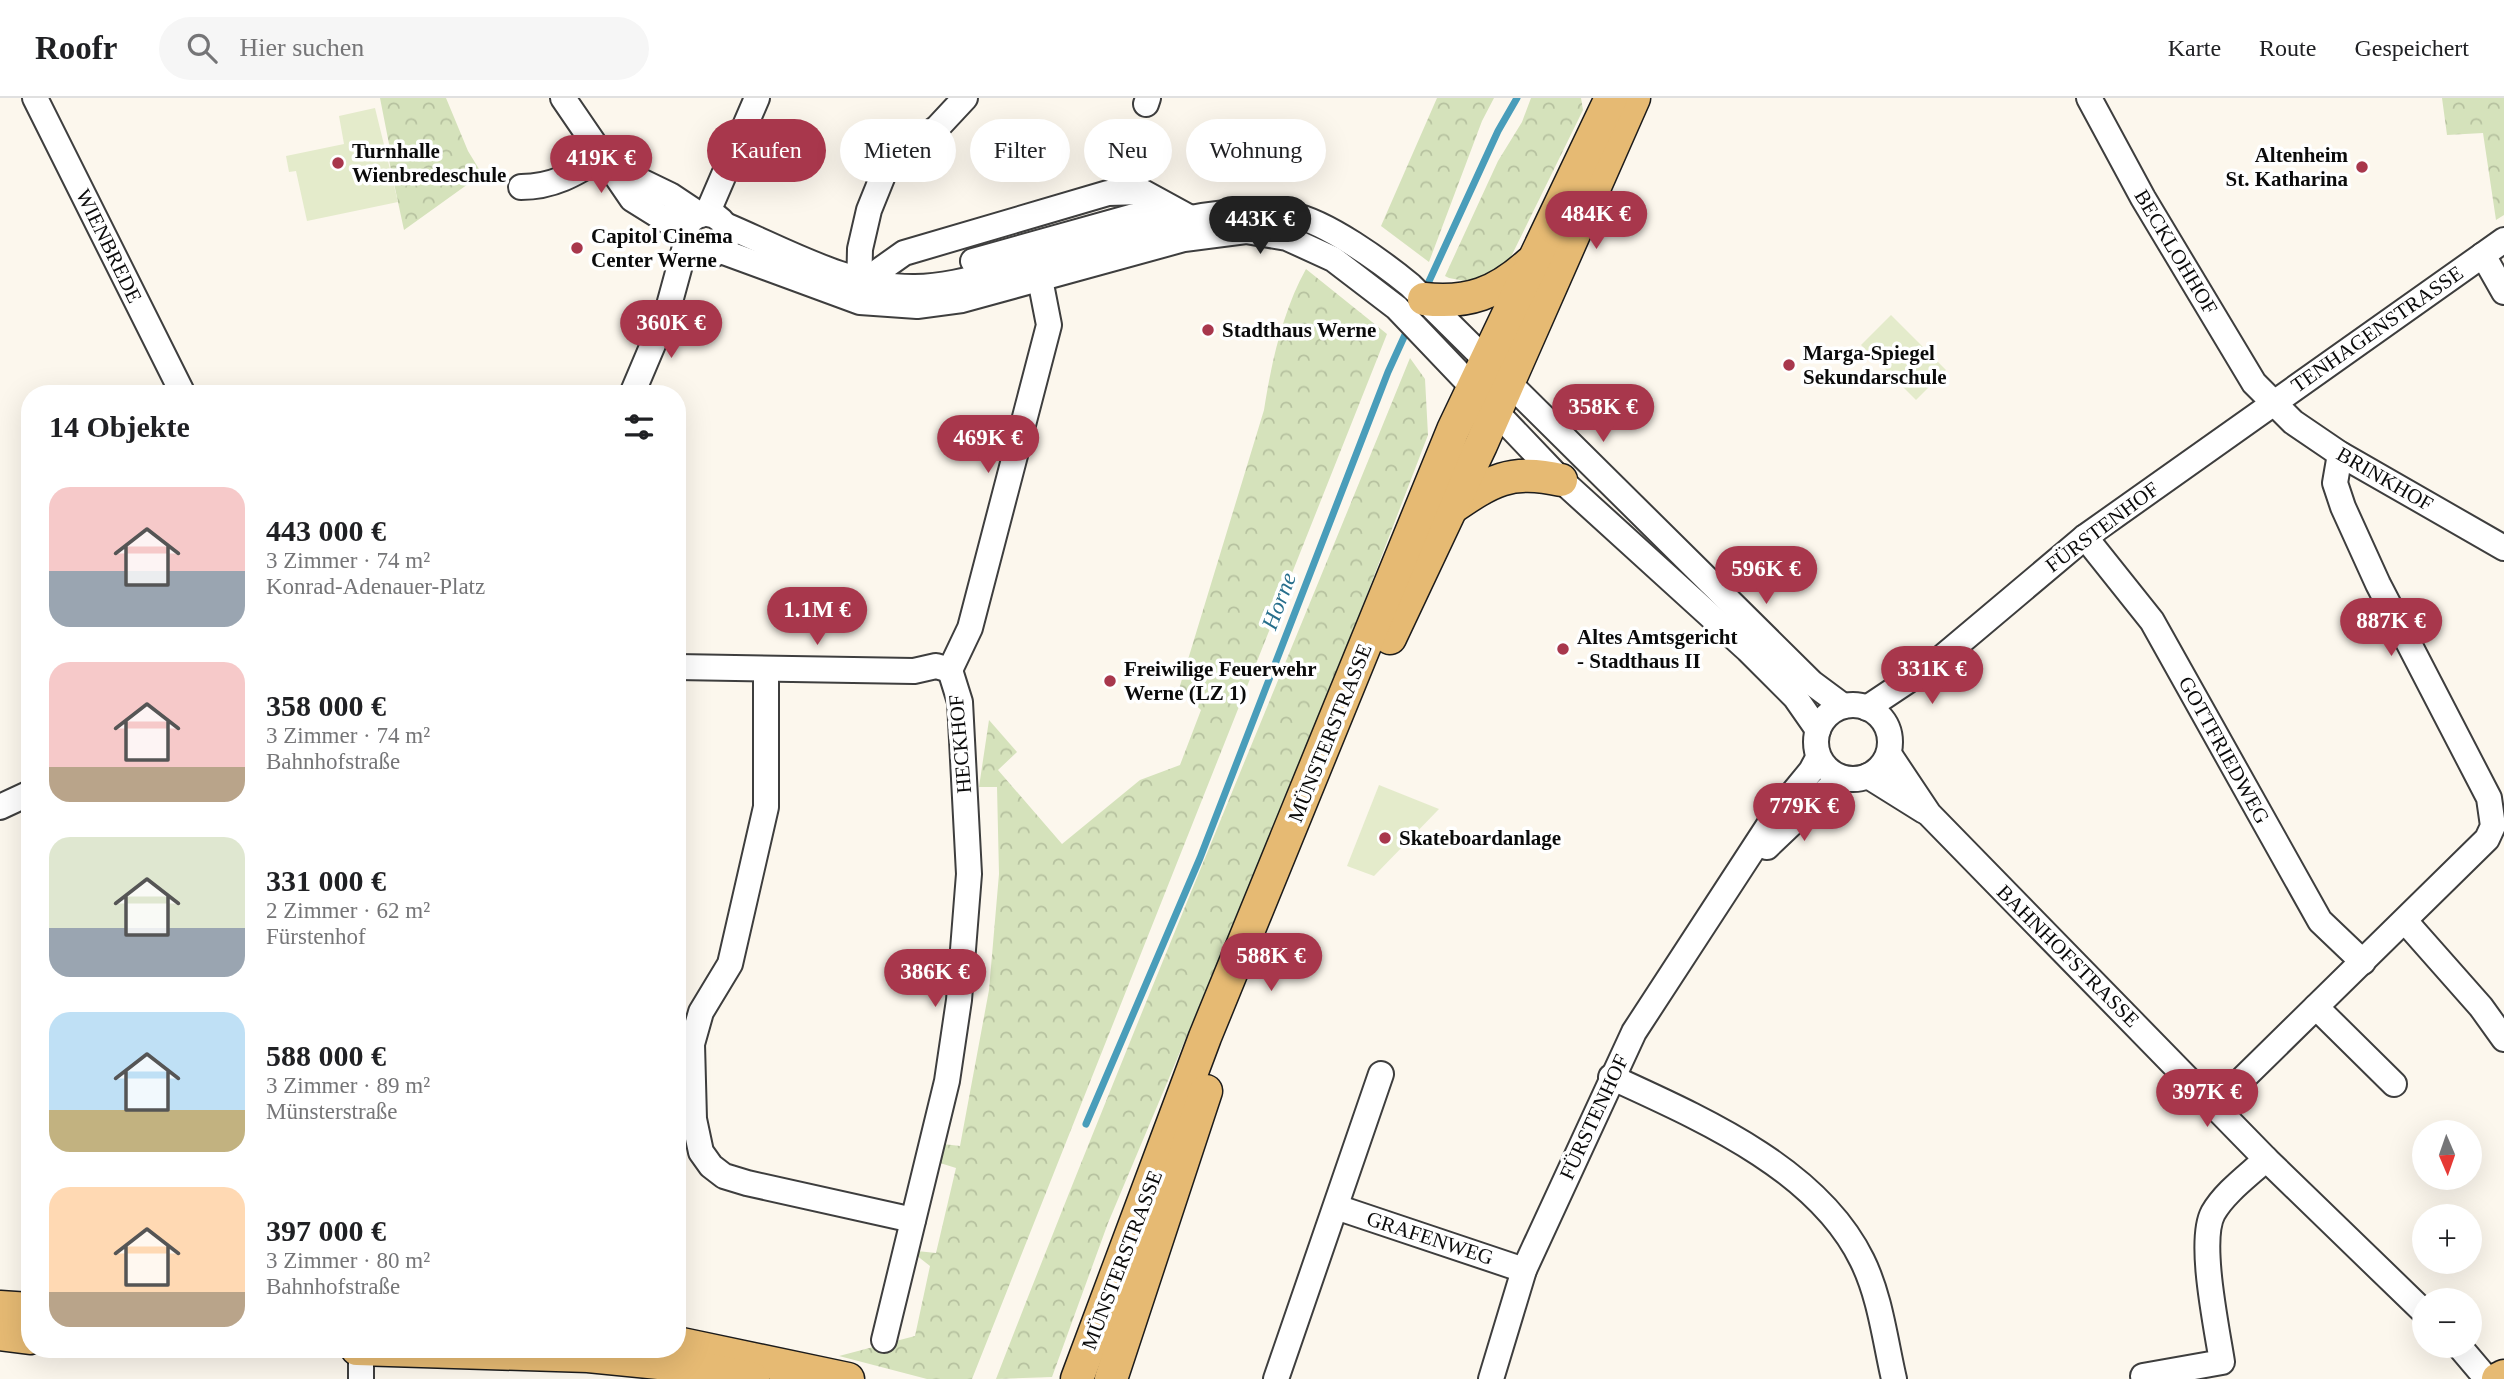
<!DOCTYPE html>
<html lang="de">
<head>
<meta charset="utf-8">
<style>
	body { margin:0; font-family:"Times New Roman",serif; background:#f6f6f6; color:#202124; height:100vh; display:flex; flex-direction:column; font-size:26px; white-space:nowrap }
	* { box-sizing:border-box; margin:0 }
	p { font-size:23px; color:#757577 }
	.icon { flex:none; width:38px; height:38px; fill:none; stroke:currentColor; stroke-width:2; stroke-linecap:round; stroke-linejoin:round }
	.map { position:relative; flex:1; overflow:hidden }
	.panel { position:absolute; left:21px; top:287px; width:665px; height:973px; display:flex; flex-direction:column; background:#fff; border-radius:28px; box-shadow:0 7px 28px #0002 }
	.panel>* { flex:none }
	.hud { position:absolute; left:707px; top:21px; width:665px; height:63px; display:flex; gap:14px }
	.needle { width:46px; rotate:178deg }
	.tools { position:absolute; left:2412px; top:1022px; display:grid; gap:14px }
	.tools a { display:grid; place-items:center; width:70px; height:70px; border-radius:50%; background:#fff; box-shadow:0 7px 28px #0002; font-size:35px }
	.price { position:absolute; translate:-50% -60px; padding:0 16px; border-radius:24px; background:#a8374c; color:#fff; font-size:23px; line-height:46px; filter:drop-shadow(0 2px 4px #0008) }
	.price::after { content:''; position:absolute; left:50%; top:42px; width:21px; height:16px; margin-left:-10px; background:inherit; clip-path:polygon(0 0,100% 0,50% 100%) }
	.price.on { background:#222; color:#fff }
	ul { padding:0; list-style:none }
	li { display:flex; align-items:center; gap:21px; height:175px; padding:0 28px }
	li span { display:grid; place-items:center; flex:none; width:196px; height:140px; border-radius:21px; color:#555 }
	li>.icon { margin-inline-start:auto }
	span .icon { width:84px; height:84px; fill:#fffc; stroke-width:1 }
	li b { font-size:30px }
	h2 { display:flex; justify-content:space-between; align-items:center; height:84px; padding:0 28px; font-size:30px }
	.pill { padding:0 24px; border-radius:32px; background:#fff; box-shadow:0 7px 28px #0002; font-size:24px; line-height:63px }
	.pill.on { background:#a8374c; color:#fff }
	header { display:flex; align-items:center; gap:42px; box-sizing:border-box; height:98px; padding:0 35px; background:#fff; border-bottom:2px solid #e0e0e0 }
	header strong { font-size:33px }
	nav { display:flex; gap:38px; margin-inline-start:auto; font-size:24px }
	.search { width:490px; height:63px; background:#f6f6f6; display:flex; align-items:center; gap:18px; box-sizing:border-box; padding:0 24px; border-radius:38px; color:#757577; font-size:26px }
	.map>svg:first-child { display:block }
</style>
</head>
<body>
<header>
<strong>Roofr</strong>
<div class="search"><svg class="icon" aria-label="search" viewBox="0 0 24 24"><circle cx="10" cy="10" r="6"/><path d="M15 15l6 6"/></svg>Hier suchen</div>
<nav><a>Karte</a><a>Route</a><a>Gespeichert</a></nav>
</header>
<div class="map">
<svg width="2504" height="1281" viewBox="0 0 2504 1281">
	<defs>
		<pattern id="park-crowns" width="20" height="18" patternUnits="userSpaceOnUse" patternTransform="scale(1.75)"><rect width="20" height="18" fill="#d5e2bb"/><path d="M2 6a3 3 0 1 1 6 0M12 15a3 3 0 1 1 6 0" fill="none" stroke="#b6c19f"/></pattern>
	</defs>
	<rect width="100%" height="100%" fill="#fcf7ed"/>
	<g fill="url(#park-crowns)">
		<path d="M 380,0 L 446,0 L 468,53 L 482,76 L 404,132 L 387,53 L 390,51 Z"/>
		<path d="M 1437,0 L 1494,0 L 1482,23 L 1429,164 L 1381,128 Z"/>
		<path d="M 1531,0 L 1581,0 L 1583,12 L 1506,169 L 1475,185 L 1449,180 L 1445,178 L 1498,63 L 1522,24 Z"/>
		<path d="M 2442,0 L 2504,0 L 2504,117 L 2496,122 L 2483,35 L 2447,37 Z"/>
		<path d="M 1306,171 L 1387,236 L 972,1281 L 927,1281 L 839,1258 L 915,1238 L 930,1168 L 916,1157 L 917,1153 L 936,1155 L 956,1070 L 940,1065 L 943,1046 L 960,1048 L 989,892 L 999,776 L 997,689 L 979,689 L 989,622 L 1017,654 L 998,672 L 1062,746 L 1140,682 L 1180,667 L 1201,612 L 1179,591 L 1264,312 C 1271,266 1283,212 1306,171 Z"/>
		<path d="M 1410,260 L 1425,281 L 1428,337 L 1310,645 L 1108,1125 L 1052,1279 L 996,1281 C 1129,938 1272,600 1410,260 Z"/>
	</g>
	<g fill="#e4ebcb">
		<path d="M 375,10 L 398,104 L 307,123 L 296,73 L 289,74 L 286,58 L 344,46 L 339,18 Z"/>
		<path d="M 1891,217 L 1946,272 L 1916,302 L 1861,247 Z"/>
		<path d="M 1379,687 L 1439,711 L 1374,778 L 1347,768 Z"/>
	</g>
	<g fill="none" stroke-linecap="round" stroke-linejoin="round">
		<g stroke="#499dba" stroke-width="7">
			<path d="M 1425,192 L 1498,33 L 1517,0"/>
			<path d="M 1086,1026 L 1200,760 L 1388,274 L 1409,228"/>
		</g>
		<g stroke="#3e3e3e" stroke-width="28">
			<g id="minor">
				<path d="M 35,0 L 183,296"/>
				<path d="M 563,0 L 632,101 L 685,134"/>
				<path d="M 2089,0 L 2143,100 L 2254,285 L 2293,324 L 2340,356 L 2504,450"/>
				<path d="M 1146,6 L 1148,0"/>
				<path d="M 610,68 L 670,97 L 700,117"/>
				<path d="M 521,89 C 553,89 575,76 602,59"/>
				<circle cx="706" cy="137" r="21"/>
				<path d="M 707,116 L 757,0"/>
				<path d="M 725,127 C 785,152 849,190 915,189 C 947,189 978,179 1009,171 C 1094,149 1205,100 1292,117 C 1327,124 1382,164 1410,187 L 1812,585 L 1843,608"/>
				<path d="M 721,153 L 860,204 L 917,208 L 962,202 L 1184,141 L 1246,133 L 1287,140 L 1333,161 L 1397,210 L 1561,382 L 1748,552 L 1795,599 L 1818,632"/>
				<path d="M 2483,157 L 2504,194"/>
				<path d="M 973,163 L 1134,118 L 1152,115 L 1170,123"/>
				<path d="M 871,185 L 880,172 L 904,155 L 1108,95 L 1143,94 L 1196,123"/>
				<path d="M 859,196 L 860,151 L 869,112 L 888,65 L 937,30 L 965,0"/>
				<path d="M 632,296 L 668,211 L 686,145"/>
				<path d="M 2085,439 L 2152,523 L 2320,823 L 2363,864"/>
				<path d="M 677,569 L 914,573 L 936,568 L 950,572"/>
				<path d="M 766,571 L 766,709 L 730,866 L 701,914 L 692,946 L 694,1021 L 701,1054 L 711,1068 L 724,1078 L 747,1085 L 913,1122"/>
				<circle cx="1853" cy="644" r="37"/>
				<path d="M 1867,610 L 1939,562 L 2085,439 L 2504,142"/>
				<path d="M 1889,656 L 1929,716 L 2266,1061 L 2424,1214"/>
				<path d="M 1868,678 L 1924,713"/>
				<path d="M 0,709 L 30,695"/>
				<path d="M 1767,749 L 1829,690 L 1844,681"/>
				<path d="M 2405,823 L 2481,909 L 2504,941"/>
				<path d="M 2316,909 L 2394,986"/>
				<path d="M 1611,979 C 1700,1020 1817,1070 1862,1162 C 1880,1198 1885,1242 1894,1281"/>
				<path d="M 2216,1007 L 2487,741 L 2493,728 L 2489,700 L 2378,486 L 2343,409 L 2335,385 L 2340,356"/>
				<path d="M 1336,1109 L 1524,1172"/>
				<path d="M 884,1242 L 947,983 L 959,902 L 969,776 L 960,604 L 950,572 L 970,530 L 1049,227 L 1040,181"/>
				<path d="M 2459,1248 L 2487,1281"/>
				<path d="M 2143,1278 L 2222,1264 C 2217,1231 2198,1143 2213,1115 C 2225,1094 2249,1077 2266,1061"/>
				<path d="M 361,1281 L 361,1251"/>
				<path d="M 1276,1281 L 1381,976"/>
				<path d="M 1491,1281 L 1524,1172 L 1634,934 L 1778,713 L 1811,673 L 1818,660"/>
			</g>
		</g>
		<g stroke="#1c1c1c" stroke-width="35">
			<g id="major">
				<path d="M 1424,201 C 1468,206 1497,195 1530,165"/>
				<path d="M 1450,411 C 1491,383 1510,370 1561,382"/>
				<path d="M 1390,540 L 1481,347 L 1634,0"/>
				<path d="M 0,1209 L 30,1211"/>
				<path d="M 0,1236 L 30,1240"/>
				<path d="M 677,1245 L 848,1281"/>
				<path d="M 357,1251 L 588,1258 L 688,1268 L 753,1281"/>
				<path d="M 1077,1281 L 1205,939 L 1453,332 L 1611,0"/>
				<path d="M 1111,1281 L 1206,993"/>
				<path d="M 2498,1281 L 2504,1278"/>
			</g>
		</g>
		<use href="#minor" stroke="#fff" stroke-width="24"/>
		<use href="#major" stroke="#e6ba73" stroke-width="32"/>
	</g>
	<g fill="#a8374c" stroke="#fff" stroke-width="2.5">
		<circle cx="338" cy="65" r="7"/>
		<circle cx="2362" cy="69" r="7"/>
		<circle cx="577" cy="150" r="7"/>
		<circle cx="1208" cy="232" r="7"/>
		<circle cx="1789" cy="267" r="7"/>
		<circle cx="1563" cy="551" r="7"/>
		<circle cx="1110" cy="583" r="7"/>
		<circle cx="1385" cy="740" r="7"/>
	</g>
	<g text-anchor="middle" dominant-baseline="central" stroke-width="7" stroke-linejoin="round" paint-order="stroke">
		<g font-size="21" font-weight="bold" fill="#0b0b0b" stroke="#fff" text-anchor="start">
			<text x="352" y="53">Turnhalle<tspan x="352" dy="24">Wienbredeschule</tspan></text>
			<text x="2348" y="57" text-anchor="end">Altenheim<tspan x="2348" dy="24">St. Katharina</tspan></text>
			<text x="591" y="138">Capitol Cinema<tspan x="591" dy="24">Center Werne</tspan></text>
			<text x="1222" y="232">Stadthaus Werne</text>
			<text x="1803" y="255">Marga-Spiegel<tspan x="1803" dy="24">Sekundarschule</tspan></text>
			<text x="1577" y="539">Altes Amtsgericht<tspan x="1577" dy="24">- Stadthaus II</tspan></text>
			<text x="1124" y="571">Freiwilige Feuerwehr<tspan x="1124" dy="24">Werne (LZ 1)</tspan></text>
			<text x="1399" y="740">Skateboardanlage</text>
		</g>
		<g font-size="21" fill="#0b0b0b" stroke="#fff">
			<text transform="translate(109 148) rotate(64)">WIENBREDE</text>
			<text transform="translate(2176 154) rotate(59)">BECKLOHHOF</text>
			<text transform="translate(2377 231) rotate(-35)">TENHAGENSTRASSE</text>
			<text transform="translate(2385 381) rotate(30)">BRINKHOF</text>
			<text transform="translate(2102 429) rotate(-37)">FÜRSTENHOF</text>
			<text transform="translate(1330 635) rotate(-68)">MÜNSTERSTRASSE</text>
			<text transform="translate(960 646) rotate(-95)">HECKHOF</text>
			<text transform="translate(2224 652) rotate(61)">GOTTFRIEDWEG</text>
			<text transform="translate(2068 858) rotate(45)">BAHNHOFSTRASSE</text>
			<text transform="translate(1594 1019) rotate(-65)">FÜRSTENHOF</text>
			<text transform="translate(1430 1140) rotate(18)">GRAFENWEG</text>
			<text transform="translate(1122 1162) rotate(-69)">MÜNSTERSTRASSE</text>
		</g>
		<g font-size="23" font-style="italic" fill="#266e8c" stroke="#fff">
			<text transform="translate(1279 503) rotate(-69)">Horne</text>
		</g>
	</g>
</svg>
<div class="tools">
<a><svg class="needle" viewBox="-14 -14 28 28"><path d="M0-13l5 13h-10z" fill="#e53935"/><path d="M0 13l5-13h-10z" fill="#757577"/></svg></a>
<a>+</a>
<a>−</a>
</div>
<b class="price" style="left:601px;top:97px">419K €</b>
<b class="price" style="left:1596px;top:153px">484K €</b>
<b class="price on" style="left:1260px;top:158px">443K €</b>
<b class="price" style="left:671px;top:262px">360K €</b>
<b class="price" style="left:1603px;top:346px">358K €</b>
<b class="price" style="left:988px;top:377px">469K €</b>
<b class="price" style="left:1766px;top:508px">596K €</b>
<b class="price" style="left:817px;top:549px">1.1M €</b>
<b class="price" style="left:2391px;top:560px">887K €</b>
<b class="price" style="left:1932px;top:608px">331K €</b>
<b class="price" style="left:1804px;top:745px">779K €</b>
<b class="price" style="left:1271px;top:895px">588K €</b>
<b class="price" style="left:935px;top:911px">386K €</b>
<b class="price" style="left:2207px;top:1031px">397K €</b>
<div class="hud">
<a class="pill on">Kaufen</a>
<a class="pill">Mieten</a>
<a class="pill">Filter</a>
<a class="pill">Neu</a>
<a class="pill">Wohnung</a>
</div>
<section class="panel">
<h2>14 Objekte<svg class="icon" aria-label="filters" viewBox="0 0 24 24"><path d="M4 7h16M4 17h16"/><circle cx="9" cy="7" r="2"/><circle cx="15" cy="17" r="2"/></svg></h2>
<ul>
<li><span style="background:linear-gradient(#f6c9c9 60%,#9aa5b1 0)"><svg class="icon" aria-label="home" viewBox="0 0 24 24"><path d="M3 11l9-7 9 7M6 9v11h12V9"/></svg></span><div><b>443 000 €</b><p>3 Zimmer · 74 m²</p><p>Konrad-Adenauer-Platz</p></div></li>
<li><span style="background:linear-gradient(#f6c9c9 75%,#b9a48a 0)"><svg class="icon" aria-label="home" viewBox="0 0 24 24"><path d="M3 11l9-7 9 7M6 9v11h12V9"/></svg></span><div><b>358 000 €</b><p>3 Zimmer · 74 m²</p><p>Bahnhofstraße</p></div></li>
<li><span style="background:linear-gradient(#dfe7d0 65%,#9aa5b1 0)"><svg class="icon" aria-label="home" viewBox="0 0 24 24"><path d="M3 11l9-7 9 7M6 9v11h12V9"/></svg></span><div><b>331 000 €</b><p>2 Zimmer · 62 m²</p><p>Fürstenhof</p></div></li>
<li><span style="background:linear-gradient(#bfe0f5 70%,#c2b280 0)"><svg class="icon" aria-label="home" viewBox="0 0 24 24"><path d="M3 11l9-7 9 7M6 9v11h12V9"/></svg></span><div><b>588 000 €</b><p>3 Zimmer · 89 m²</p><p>Münsterstraße</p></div></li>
<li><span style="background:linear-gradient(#ffd9b3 75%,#b9a48a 0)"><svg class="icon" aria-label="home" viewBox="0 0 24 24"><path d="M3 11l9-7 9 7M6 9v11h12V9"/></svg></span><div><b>397 000 €</b><p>3 Zimmer · 80 m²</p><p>Bahnhofstraße</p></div></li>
</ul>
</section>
</div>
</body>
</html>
